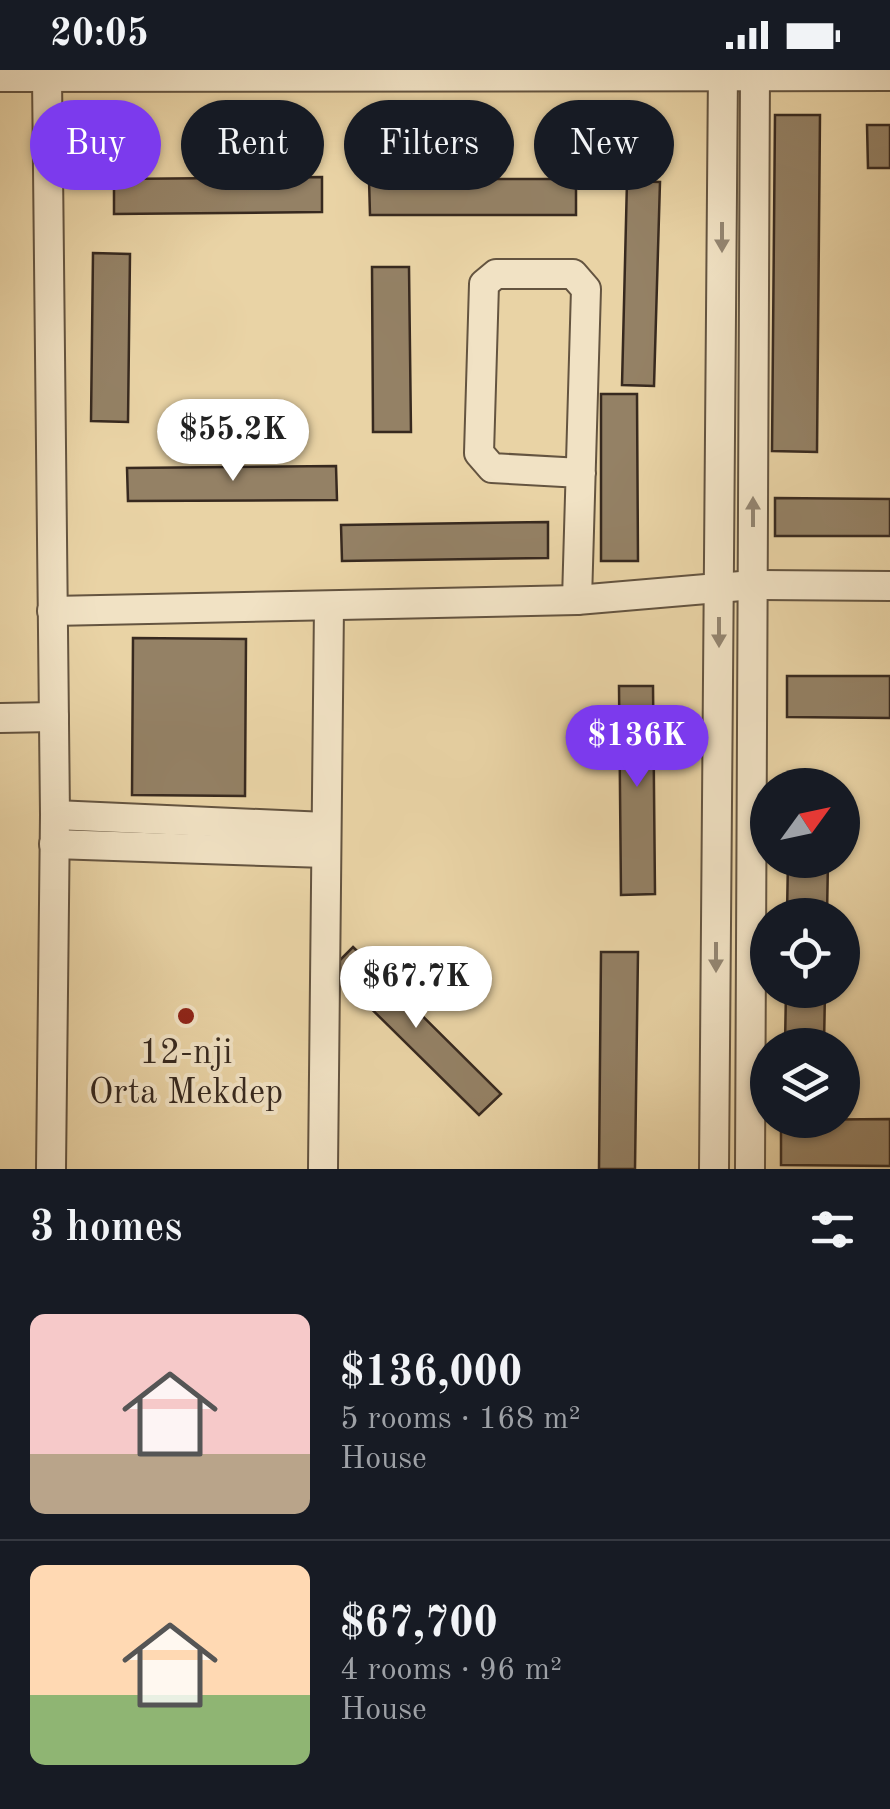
<!DOCTYPE html>
<html lang="en">
<head>
<meta charset="utf-8">
<style>
	body { margin:0; font-family:"Old Standard TT",serif; background:#242831; color:#f1f3f6; height:100vh; display:flex; flex-direction:column; font-size:38px; white-space:nowrap }
	* { box-sizing:border-box; margin:0 }
	p { font-size:32px; color:#9ea1a6 }
	.icon { flex:none; width:55px; height:55px; fill:none; stroke:currentColor; stroke-width:2; stroke-linecap:round; stroke-linejoin:round }
	.map { position:relative; height:1099px; overflow:hidden }
	.side { display:flex; flex-direction:column; background:#171b24; flex:1 }
	.side>* { flex:none }
	.hud { position:absolute; left:30px; top:30px; width:830px; height:90px; display:flex; gap:20px }
	.needle { width:65px; rotate:57deg }
	.controls { position:absolute; left:750px; top:698px; display:grid; gap:20px }
	.controls a { display:grid; place-items:center; width:110px; height:110px; border-radius:50%; background:#171b24; box-shadow:0 2px 8px #0004; font-size:50px }
	.price { position:absolute; translate:-50% -85px; padding:0 22px; border-radius:35px; background:#fff; color:#222; font-size:32px; line-height:65px; filter:drop-shadow(0 2px 5px #0008) }
	.price::after { content:''; position:absolute; left:50%; top:60px; width:30px; height:22px; margin-left:-15px; background:inherit; clip-path:polygon(0 0,100% 0,50% 100%) }
	.price.selected { background:#7c3aed; color:#fff }
	ul { padding:0; list-style:none }
	li { display:flex; align-items:center; gap:30px; height:250px; padding:0 30px }
	li+li { border-top:2px solid #363941 }
	li span { display:grid; place-items:center; flex:none; width:280px; height:200px; border-radius:15px; color:#555 }
	li>.icon { margin-inline-start:auto }
	span .icon { width:120px; height:120px; fill:#fffc; stroke-width:1 }
	li b { font-size:42px }
	h2 { display:flex; justify-content:space-between; align-items:center; height:120px; padding:0 30px; font-size:42px }
	.pill { padding:0 35px; border-radius:45px; background:#171b24; box-shadow:0 2px 8px #0004; font-size:35px; line-height:90px }
	.pill.selected { background:#7c3aed; color:#fff }
	.status { display:flex; justify-content:space-between; align-items:center; height:70px; padding:0 50px; background:#171b24; direction:ltr }
	.status svg { height:28px; fill:currentColor }
	.map>svg:first-child { display:block }
</style>
</head>
<body>
<div class="status"><b>20:05</b><svg viewBox="0 0 49 12"><path d="M0 12V9h3v3zM5 12V6h3v6zM10 12V3h3v9zM15 12V0h3v12zM26 1h20v11H26zM47 4h2v5h-2z"/></svg></div>
<div class="map">
<svg width="890" height="1099" viewBox="0 0 890 1099">
	<rect width="100%" height="100%" fill="#e9d3a5"/>
	<filter id="stains"><feTurbulence type="fractalNoise" baseFrequency=".002" numOctaves="4"/><feColorMatrix values="0 0 0 0 .2 0 0 0 0 .09 0 0 0 0 .02 0 0 0 .5 -.17"/></filter>
	<radialGradient id="worn" r=".72"><stop offset=".6" stop-color="#630" stop-opacity="0"/><stop offset="1" stop-color="#630" stop-opacity=".3"/></radialGradient>
	<g fill="#948165" stroke="#37291f" stroke-width="2.5">
		<path d="M 775,45 L 820,45 L 817,382 L 772,381 Z"/>
		<path d="M 867,55 L 890,55 L 890,98 L 868,98 Z"/>
		<path d="M 322,107 L 322,142 L 114,144 L 114,109 Z"/>
		<path d="M 369,109 L 576,109 L 576,145 L 370,145 Z"/>
		<path d="M 627,111 L 660,112 L 654,316 L 622,315 Z"/>
		<path d="M 93,183 L 130,184 L 128,352 L 91,351 Z"/>
		<path d="M 372,197 L 409,197 L 411,362 L 373,362 Z"/>
		<path d="M 601,324 L 637,324 L 638,491 L 601,491 Z"/>
		<path d="M 336,396 L 337,430 L 128,431 L 127,398 Z"/>
		<path d="M 775,428 L 890,429 L 890,466 L 775,466 Z"/>
		<path d="M 548,452 L 548,488 L 342,491 L 341,455 Z"/>
		<path d="M 133,568 L 246,569 L 245,726 L 132,725 Z"/>
		<path d="M 787,606 L 890,606 L 890,648 L 787,647 Z"/>
		<path d="M 619,616 L 653,616 L 655,824 L 621,825 Z"/>
		<path d="M 790,705 L 829,706 L 829,715 L 790,715 Z"/>
		<path d="M 788,790 L 828,790 L 827,845 L 787,845 Z"/>
		<path d="M 353,877 L 501,1024 L 479,1045 L 331,899 Z"/>
		<path d="M 601,882 L 638,882 L 635,1099 L 599,1099 Z"/>
		<path d="M 786,920 L 825,920 L 824,975 L 785,975 Z"/>
		<path d="M 890,1049 L 890,1096 L 781,1095 L 781,1050 Z"/>
	</g>
	<g fill="none" stroke-linecap="round" stroke-linejoin="round">
		<g stroke="#645440" stroke-width="32">
			<g id="minor">
				<path d="M 0,7 L 890,6"/>
				<path d="M 47,7 L 55,745 L 51,1099"/>
				<path d="M 577,530 L 586,219 L 573,204 L 496,204 L 484,214 L 479,383 L 492,398 L 581,403"/>
				<path d="M 52,541 L 577,530 L 753,515 L 890,516"/>
				<path d="M 0,648 L 54,647"/>
				<path d="M 55,745 L 326,757"/>
				<path d="M 54,774 L 326,783"/>
				<path d="M 323,1099 L 329,536"/>
				<path d="M 714,1099 L 723,0"/>
				<path d="M 750,1099 L 755,0"/>
			</g>
		</g>
		<use href="#minor" stroke="#f1e2c4" stroke-width="28"/>
	</g>
	<defs><path id="oneway-solid" d="M-6-.8H1V-3.2L6.5 0L1 3.2V.8H-6Z" transform="scale(2.5)"/></defs>
	<g fill="#948672">
		<use href="#oneway-solid" transform="translate(722 167) rotate(90)"/>
		<use href="#oneway-solid" transform="translate(753 442) rotate(-90)"/>
		<use href="#oneway-solid" transform="translate(719 562) rotate(90)"/>
		<use href="#oneway-solid" transform="translate(716 887) rotate(90)"/>
	</g>
	<circle fill="#8f2418" stroke="#f1e2c4" stroke-width="4" cx="186" cy="946" r="10"/>
	<g text-anchor="middle" dominant-baseline="central" stroke-width="8" stroke-linejoin="round" paint-order="stroke">
		<g font-size="35" fill="#37291f" stroke="#f1e2c4">
			<text x="186" y="983">12-nji<tspan x="186" dy="40">Orta Mekdep</tspan></text>
		</g>
	</g>
	<rect width="100%" height="100%" filter="url(#stains)"/>
	<rect width="100%" height="100%" fill="url(#worn)"/>
</svg>
<div class="controls">
<a><svg class="needle" viewBox="-14 -14 28 28"><path d="M0-13l5 13h-10z" fill="#e53935"/><path d="M0 13l5-13h-10z" fill="#9ea1a6"/></svg></a>
<a><svg class="icon" aria-label="locate" viewBox="0 0 24 24"><circle cx="12" cy="12" r="6"/><path d="M12 2v4M12 18v4M2 12h4M18 12h4"/></svg></a>
<a><svg class="icon" aria-label="layers" viewBox="0 0 24 24"><path d="M12 4l9 5-9 5-9-5zM3 14l9 5 9-5"/></svg></a>
</div>
<b class="price" style="left:233px;top:414px">$55.2K</b>
<b class="price selected" style="left:637px;top:720px">$136K</b>
<b class="price" style="left:416px;top:961px">$67.7K</b>
<div class="hud">
<a class="pill selected">Buy</a>
<a class="pill">Rent</a>
<a class="pill">Filters</a>
<a class="pill">New</a>
</div>
</div>
<section class="side">
<h2>3 homes<svg class="icon" aria-label="filters" viewBox="0 0 24 24"><path d="M4 7h16M4 17h16"/><circle cx="9" cy="7" r="2"/><circle cx="15" cy="17" r="2"/></svg></h2>
<ul>
<li><span style="background:linear-gradient(#f6c9c9 70%,#b9a48a 0)"><svg class="icon" aria-label="home" viewBox="0 0 24 24"><path d="M3 11l9-7 9 7M6 9v11h12V9"/></svg></span><div><b>$136,000</b><p>5 rooms · 168 m²</p><p>House</p></div></li>
<li><span style="background:linear-gradient(#ffd9b3 65%,#8fb573 0)"><svg class="icon" aria-label="home" viewBox="0 0 24 24"><path d="M3 11l9-7 9 7M6 9v11h12V9"/></svg></span><div><b>$67,700</b><p>4 rooms · 96 m²</p><p>House</p></div></li>
</ul>
</section>
</body>
</html>
